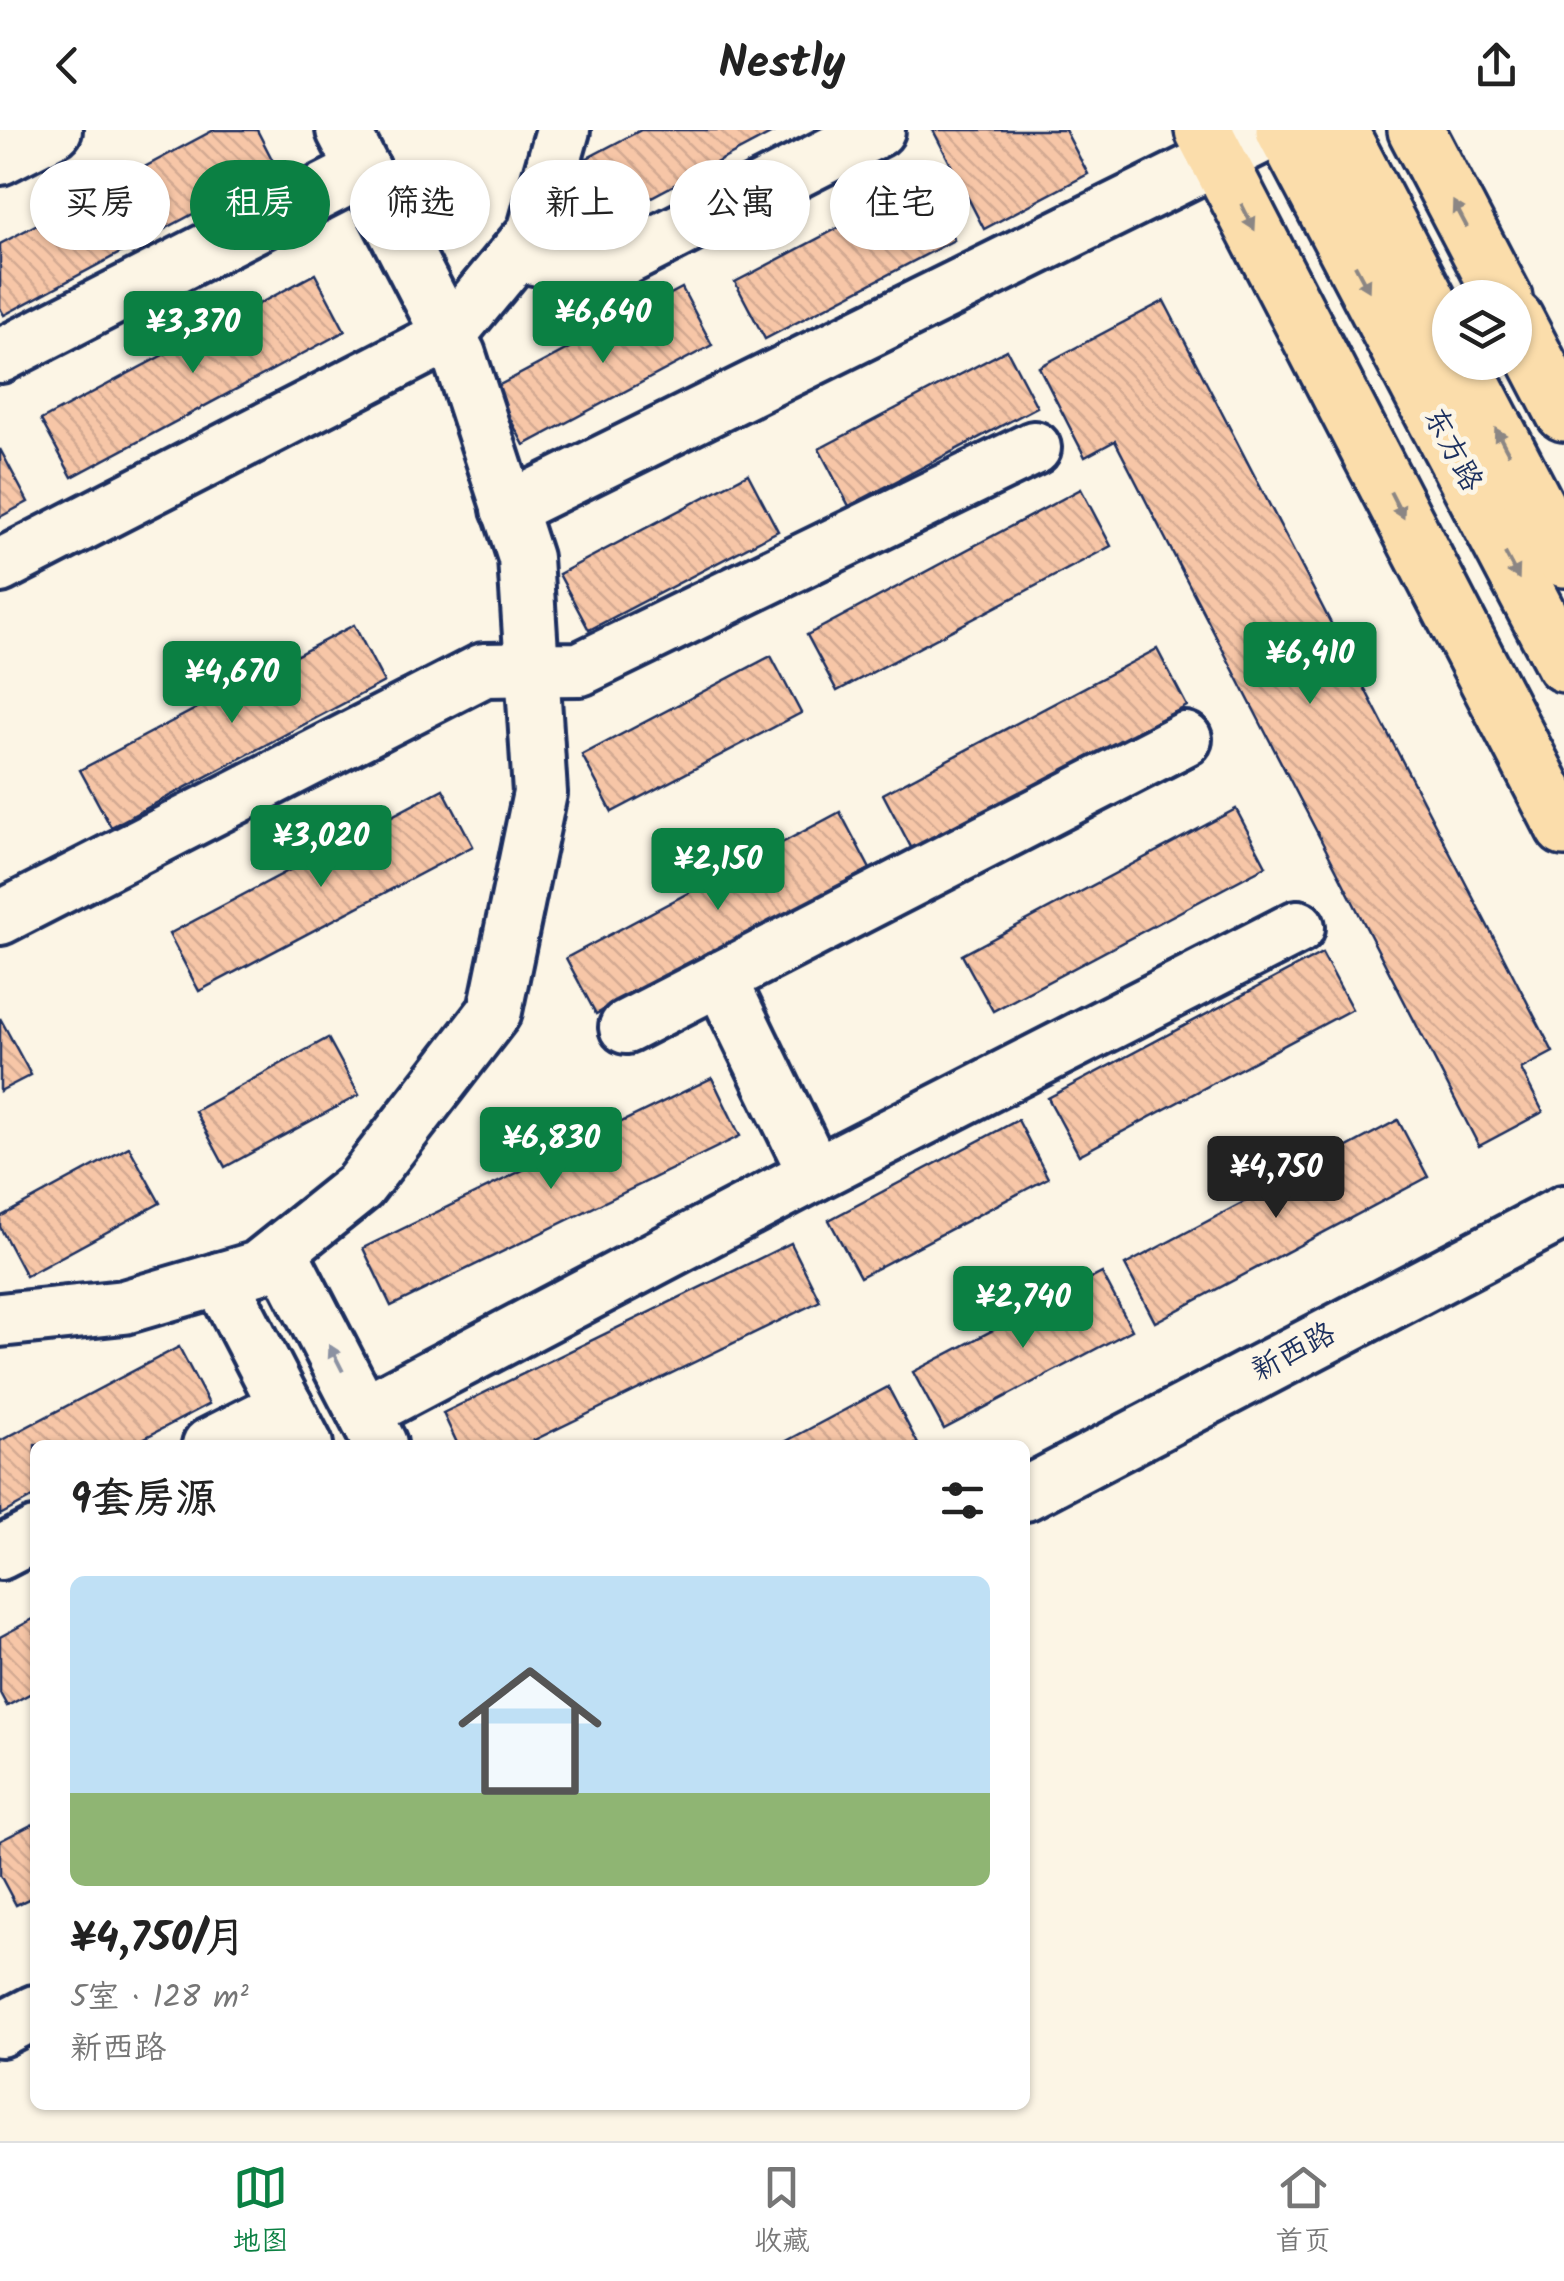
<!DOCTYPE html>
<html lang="zh">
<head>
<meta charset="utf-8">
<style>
	body { margin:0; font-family:Kalam,"LXGW WenKai TC",sans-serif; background:#f2f2f2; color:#222; height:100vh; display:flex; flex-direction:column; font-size:38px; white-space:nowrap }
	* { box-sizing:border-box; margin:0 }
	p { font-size:32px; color:#767676 }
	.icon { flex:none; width:55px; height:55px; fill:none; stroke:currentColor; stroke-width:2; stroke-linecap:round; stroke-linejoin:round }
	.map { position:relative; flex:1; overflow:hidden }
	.sheet { position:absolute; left:30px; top:1310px; width:1000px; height:670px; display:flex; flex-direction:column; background:#fff; border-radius:15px; box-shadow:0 2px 8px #0004 }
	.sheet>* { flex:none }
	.guide { position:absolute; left:30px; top:30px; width:1000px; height:90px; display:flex; gap:20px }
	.controls { position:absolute; left:1432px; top:150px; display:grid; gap:20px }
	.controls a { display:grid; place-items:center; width:100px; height:100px; border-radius:50%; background:#fff; box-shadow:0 2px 8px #0004; font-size:50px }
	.price { position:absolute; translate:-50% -85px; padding:0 22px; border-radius:10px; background:#0b8043; color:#fff; font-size:32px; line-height:65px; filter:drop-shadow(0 2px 5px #0008) }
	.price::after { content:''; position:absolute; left:50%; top:60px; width:30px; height:22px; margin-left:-15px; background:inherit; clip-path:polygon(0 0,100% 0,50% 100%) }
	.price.active { background:#222; color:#fff }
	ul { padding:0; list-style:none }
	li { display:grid; align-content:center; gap:20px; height:530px; padding:0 40px }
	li+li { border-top:2px solid #e0e0e0 }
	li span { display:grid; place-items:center; height:310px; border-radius:15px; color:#555 }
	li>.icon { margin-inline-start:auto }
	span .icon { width:180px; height:180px; fill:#fffc; stroke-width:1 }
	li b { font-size:42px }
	h2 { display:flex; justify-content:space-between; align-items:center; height:120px; padding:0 40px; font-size:42px }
	.tag { padding:0 35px; border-radius:45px; background:#fff; box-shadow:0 2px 8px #0004; font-size:35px; line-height:90px }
	.tag.active { background:#0b8043; color:#fff }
	header { display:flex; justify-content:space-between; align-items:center; height:130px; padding:0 40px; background:#fff; font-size:45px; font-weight:600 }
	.tab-bar { display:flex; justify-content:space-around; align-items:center; height:140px; border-top:2px solid #e0e0e0; background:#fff; font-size:28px; color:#767676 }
	.tab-bar a { display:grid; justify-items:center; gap:5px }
	.tab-bar .active { color:#0b8043 }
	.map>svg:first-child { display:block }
</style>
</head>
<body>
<header><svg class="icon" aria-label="back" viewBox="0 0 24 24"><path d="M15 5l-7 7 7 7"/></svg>Nestly<svg class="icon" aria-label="share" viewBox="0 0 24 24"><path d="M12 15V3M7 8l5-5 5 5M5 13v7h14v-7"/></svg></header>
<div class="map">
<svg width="1564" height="2011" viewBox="0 0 1564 2011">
	<defs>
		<pattern id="building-back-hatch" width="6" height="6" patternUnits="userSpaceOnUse" patternTransform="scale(2.5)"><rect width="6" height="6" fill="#f7c6a7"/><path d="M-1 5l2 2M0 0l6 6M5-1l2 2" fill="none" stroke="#d3aa92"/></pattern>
	</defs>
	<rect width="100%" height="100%" fill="#fcf5e5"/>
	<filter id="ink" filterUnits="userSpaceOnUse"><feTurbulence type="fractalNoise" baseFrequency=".01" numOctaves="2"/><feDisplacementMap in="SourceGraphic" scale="20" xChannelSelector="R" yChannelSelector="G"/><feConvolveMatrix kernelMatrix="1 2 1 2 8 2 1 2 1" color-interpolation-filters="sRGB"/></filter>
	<g filter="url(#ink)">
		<g fill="url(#building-back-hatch)" stroke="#1b2f5e" stroke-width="2.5">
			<path d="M 214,0 L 257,0 L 277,39 L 4,185 L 0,178 L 0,114 Z"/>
			<path d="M 641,0 L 778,0 L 604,92 L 574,35 Z"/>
			<path d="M 933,0 L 1065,0 L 1088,44 L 984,99 Z"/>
			<path d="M 924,53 L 954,110 L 765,209 L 735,152 Z"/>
			<path d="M 315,144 L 345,201 L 72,347 L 41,290 Z"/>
			<path d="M 682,158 L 712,215 L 524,315 L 494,258 Z"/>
			<path d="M 1164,171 L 1553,922 L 1521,939 L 1543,982 L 1479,1016 L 1115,311 L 1085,327 L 1039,237 Z"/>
			<path d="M 1007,220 L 1037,277 L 849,376 L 819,319 Z"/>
			<path d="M 0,319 L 28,372 L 0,387 Z"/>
			<path d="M 748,344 L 778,401 L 589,500 L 559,444 Z"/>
			<path d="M 1081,359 L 1111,416 L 837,561 L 807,505 Z"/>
			<path d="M 354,495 L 384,552 L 111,697 L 80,640 Z"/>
			<path d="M 1157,519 L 1187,576 L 913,721 L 883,664 Z"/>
			<path d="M 771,526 L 801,583 L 612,682 L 582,625 Z"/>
			<path d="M 443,659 L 473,716 L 199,861 L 169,804 Z"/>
			<path d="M 1236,679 L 1266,736 L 993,881 L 962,825 Z"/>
			<path d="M 840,682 L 870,739 L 596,884 L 566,828 Z"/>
			<path d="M 1322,823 L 1352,879 L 1079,1025 L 1048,968 Z"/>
			<path d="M 0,888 L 31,945 L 0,961 Z"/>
			<path d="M 328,908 L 359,965 L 225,1037 L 195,981 Z"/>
			<path d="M 712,948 L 740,1006 L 391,1176 L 363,1118 Z"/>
			<path d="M 1018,990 L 1048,1048 L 860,1147 L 829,1090 Z"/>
			<path d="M 1398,990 L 1428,1047 L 1155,1192 L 1125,1135 Z"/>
			<path d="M 129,1017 L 160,1073 L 26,1146 L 0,1097 L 0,1087 Z"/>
			<path d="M 791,1113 L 820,1171 L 524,1315 L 458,1315 L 443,1283 Z"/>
			<path d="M 1102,1143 L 1132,1200 L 944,1299 L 913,1242 Z"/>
			<path d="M 179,1217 L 209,1274 L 131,1315 L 35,1315 L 35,1366 L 0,1385 L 0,1311 Z"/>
			<path d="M 888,1257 L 918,1314 L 779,1315 Z"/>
			<path d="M 35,1488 L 35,1561 L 7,1576 L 0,1563 L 0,1507 Z"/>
			<path d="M 35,1693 L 35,1766 L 16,1775 L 0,1745 L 0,1711 Z"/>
		</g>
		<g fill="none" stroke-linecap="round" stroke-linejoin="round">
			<g stroke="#1b2f5e" stroke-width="60">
				<g id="minor">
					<path d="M 0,28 L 55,0"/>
					<path d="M 516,124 L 599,142 L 878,0"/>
					<path d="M 0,226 L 364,40"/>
					<path d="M 508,379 L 1275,0"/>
					<path d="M 0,436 L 449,205 L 534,102 L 563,0"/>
					<path d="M 0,788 L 484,540 L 580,539 L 1034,318"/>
					<path d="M 720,848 L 815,1044"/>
					<path d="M 626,897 L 1185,609"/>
					<path d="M 280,1121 L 380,1314"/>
					<path d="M 220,1149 L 306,1315"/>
					<path d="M 0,1190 L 124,1177 L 258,1138 L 359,1057 L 495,881 L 540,663 L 525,428 L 459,225 L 343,0"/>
					<path d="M 364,1282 L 815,1044 L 1298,797"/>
					<path d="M 209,1315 L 286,1276"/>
					<path d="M 1025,1364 L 1564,1082"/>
					<path d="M 0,1423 L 35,1405"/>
					<path d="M 0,1900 L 35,1882"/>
				</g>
			</g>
			<g stroke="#1b2f5e" stroke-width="62">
				<g id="major">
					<path d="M 1203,0 L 1564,698"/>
					<path d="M 1284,0 L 1564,534"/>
					<path d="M 1339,0 L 1450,212"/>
					<path d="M 1416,0 L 1504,168"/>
					<path d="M 1515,189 L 1564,283"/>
					<path d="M 1461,232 L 1564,429"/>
				</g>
			</g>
			<use href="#minor" stroke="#fcf5e5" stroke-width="52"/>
			<use href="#major" stroke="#fbddab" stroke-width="55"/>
		</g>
		<defs><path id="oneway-solid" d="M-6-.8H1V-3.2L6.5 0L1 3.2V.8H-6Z" transform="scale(2.5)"/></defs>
		<g fill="#8b8684">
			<use href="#oneway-solid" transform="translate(1460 84) rotate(-118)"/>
			<use href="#oneway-solid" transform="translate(1248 87) rotate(63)"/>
			<use href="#oneway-solid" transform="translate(1362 148) rotate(62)"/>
			<use href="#oneway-solid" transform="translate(1502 311) rotate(-118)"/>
			<use href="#oneway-solid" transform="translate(1397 375) rotate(63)"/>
			<use href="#oneway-solid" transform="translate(1512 436) rotate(62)"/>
		</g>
		<use fill="#8c92a2" href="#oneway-solid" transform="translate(336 1228) rotate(-117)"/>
	</g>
	<g text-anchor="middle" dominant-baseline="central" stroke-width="10" stroke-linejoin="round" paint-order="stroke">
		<g font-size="30" fill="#1b2f5e" stroke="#fcf5e5">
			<text transform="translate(1452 320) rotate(62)">东方路</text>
			<text transform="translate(1294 1223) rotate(-28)">新西路</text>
		</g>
	</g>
</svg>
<div class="controls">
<a><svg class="icon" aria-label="layers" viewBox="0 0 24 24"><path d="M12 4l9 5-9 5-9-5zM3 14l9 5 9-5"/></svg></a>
</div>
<b class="price" style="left:603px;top:236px">¥6,640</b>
<b class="price" style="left:193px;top:246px">¥3,370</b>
<b class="price" style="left:1310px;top:577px">¥6,410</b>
<b class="price" style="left:232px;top:596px">¥4,670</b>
<b class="price" style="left:321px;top:760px">¥3,020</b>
<b class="price" style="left:718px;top:783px">¥2,150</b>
<b class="price" style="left:551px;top:1062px">¥6,830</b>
<b class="price active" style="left:1276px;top:1091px">¥4,750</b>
<b class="price" style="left:1023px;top:1221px">¥2,740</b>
<div class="guide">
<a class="tag">买房</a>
<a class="tag active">租房</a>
<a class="tag">筛选</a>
<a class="tag">新上</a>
<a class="tag">公寓</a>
<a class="tag">住宅</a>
</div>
<section class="sheet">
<h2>9套房源<svg class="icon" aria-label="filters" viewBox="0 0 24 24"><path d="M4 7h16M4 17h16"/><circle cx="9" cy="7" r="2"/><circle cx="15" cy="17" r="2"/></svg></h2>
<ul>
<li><span style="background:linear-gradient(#bfe0f5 70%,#8fb573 0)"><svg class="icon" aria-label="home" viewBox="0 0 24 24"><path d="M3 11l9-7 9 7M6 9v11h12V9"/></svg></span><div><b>¥4,750/月</b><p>5室 · 128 m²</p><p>新西路</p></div></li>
</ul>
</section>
</div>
<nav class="tab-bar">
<a class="active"><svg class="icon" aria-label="map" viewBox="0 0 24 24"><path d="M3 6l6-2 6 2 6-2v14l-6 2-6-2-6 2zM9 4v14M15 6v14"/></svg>地图</a>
<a><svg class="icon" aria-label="saved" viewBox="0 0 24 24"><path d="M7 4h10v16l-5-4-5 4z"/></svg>收藏</a>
<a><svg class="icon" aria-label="home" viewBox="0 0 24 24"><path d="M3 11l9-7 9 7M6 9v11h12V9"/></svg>首页</a>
</nav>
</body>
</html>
